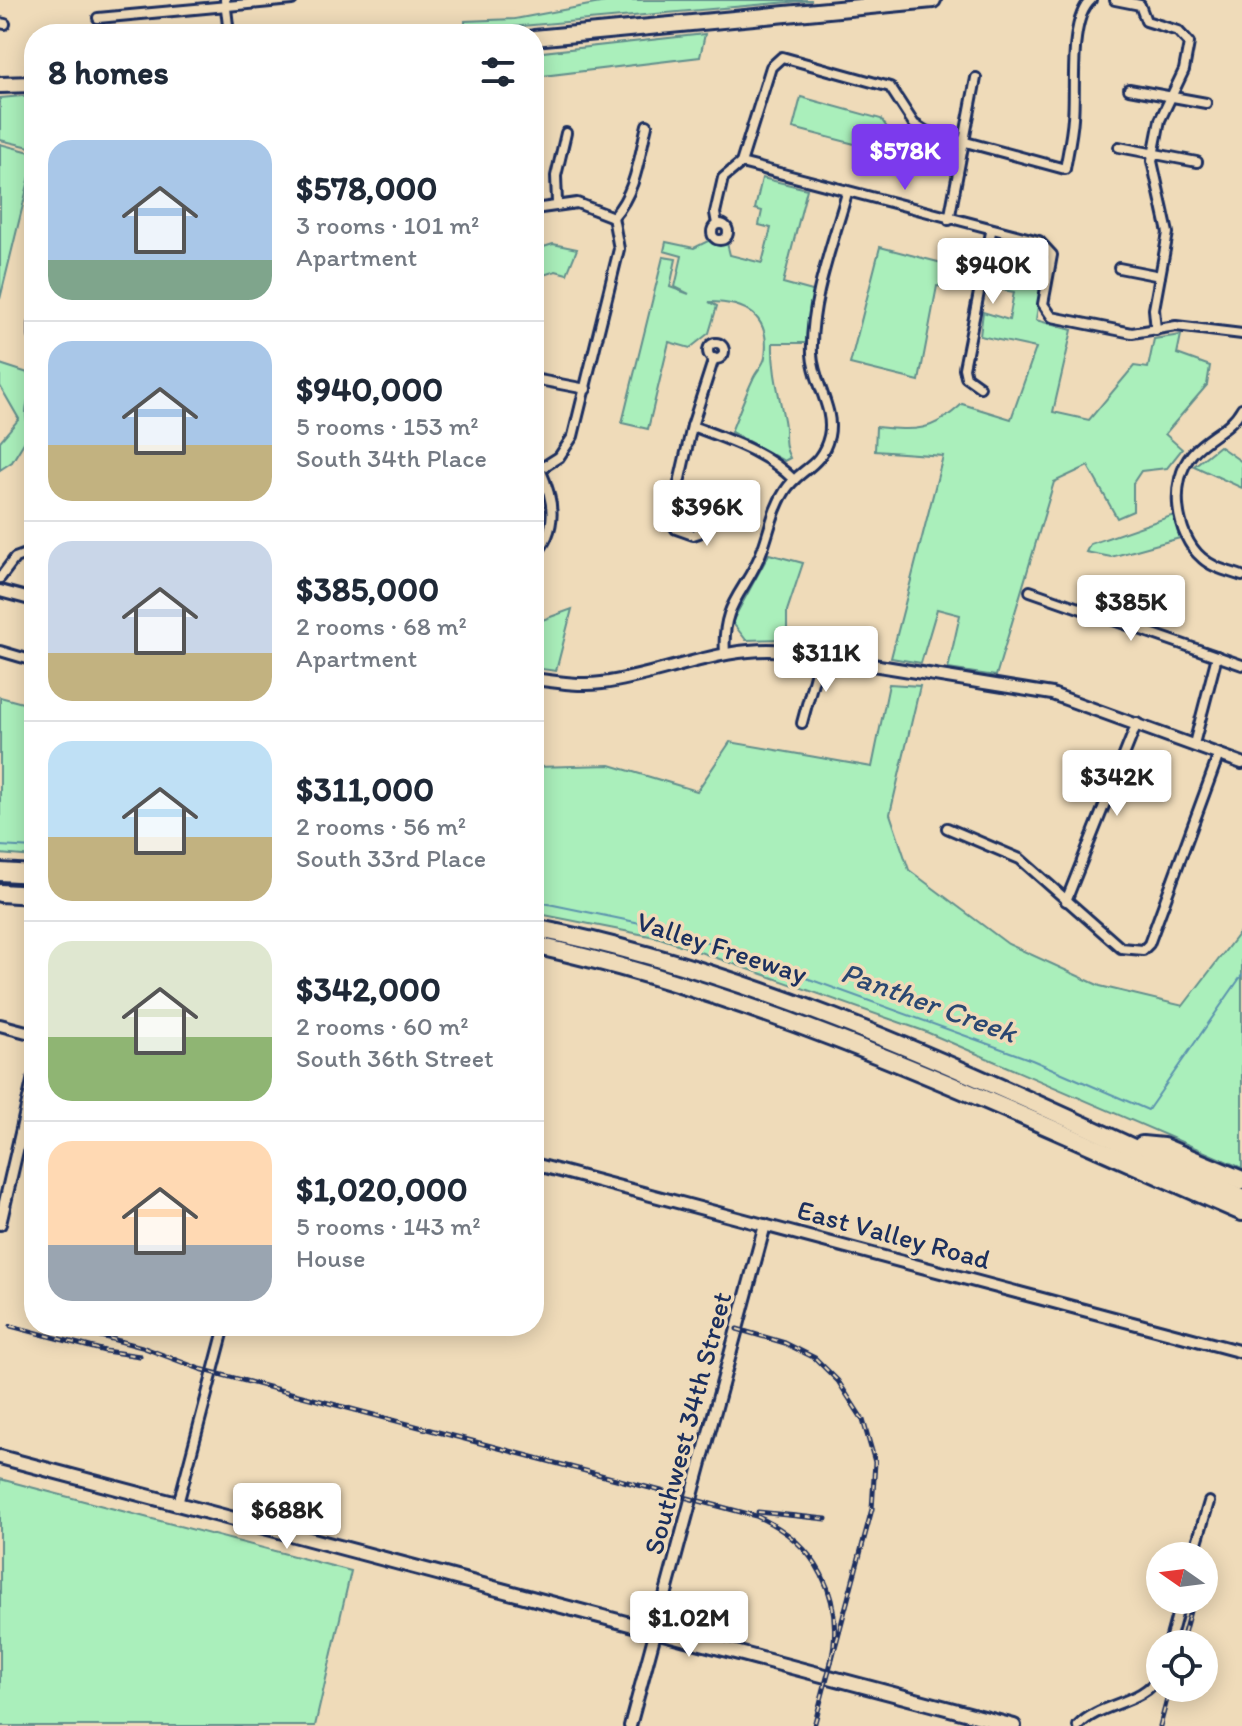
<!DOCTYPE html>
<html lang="en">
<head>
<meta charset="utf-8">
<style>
	body { margin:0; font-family:Itim,sans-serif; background:#f6f6f7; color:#1f2937; height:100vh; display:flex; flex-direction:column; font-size:30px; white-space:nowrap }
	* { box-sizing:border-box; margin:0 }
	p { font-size:26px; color:#747a83 }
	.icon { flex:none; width:44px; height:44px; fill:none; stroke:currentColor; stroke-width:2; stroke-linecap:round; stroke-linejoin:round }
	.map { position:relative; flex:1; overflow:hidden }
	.details { position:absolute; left:24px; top:24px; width:520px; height:1312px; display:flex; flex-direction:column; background:#fff; border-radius:32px; box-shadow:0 4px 20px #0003 }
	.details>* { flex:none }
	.needle { width:52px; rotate:284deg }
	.tools { position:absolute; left:1146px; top:1542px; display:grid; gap:16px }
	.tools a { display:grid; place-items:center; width:72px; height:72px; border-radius:50%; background:#fff; box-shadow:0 4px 20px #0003; font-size:40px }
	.price { position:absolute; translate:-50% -68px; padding:0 18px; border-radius:8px; background:#fff; color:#222; font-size:26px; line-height:52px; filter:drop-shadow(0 2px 4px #0008) }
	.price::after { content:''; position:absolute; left:50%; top:48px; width:24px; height:18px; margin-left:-12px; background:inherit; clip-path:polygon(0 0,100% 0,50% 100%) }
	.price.current { background:#7c3aed; color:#fff }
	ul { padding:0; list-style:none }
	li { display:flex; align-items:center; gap:24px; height:200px; padding:0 24px }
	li+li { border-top:2px solid #e0e1e3 }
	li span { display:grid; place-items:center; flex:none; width:224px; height:160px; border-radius:24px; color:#555 }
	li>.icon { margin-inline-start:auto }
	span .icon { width:96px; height:96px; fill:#fffc; stroke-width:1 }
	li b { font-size:34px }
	h2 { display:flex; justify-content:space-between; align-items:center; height:96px; padding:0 24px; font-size:34px }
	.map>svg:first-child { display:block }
</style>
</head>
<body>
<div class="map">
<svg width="1242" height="1726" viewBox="0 0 1242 1726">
	<rect width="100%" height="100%" fill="#efdbb9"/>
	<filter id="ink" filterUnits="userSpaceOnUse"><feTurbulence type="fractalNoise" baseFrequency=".0125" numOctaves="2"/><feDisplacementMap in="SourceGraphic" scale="16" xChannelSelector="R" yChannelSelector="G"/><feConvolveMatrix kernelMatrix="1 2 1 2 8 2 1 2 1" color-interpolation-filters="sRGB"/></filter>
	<g filter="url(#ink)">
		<g fill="#aaefbb" stroke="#628f8c" stroke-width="2">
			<path d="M 616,0 L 812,0 L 465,31 L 465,21 L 515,19 Z"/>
			<path d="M 705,34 L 700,57 L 534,77 L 534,53 Z"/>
			<path d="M 34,95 L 34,148 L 0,140 L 0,98 Z"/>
			<path d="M 801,97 L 881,119 L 893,136 L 889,153 L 793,128 Z"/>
			<path d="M 0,144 L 34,153 L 34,160 L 0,299 Z"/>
			<path d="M 762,178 L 807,189 L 783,283 L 816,292 L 806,343 L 773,343 C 772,370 779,394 784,420 C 787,435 782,443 790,458 L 784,461 L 731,432 C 738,414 745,396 753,379 C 756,371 764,365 765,357 C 771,316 746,302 709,302 L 717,306 L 709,333 L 690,348 L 669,342 L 648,429 L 622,423 L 663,257 L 676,259 L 670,287 L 689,294 L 675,287 L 682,256 L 664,251 L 666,242 L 694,248 L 710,240 L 727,243 L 730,255 L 762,263 L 771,228 L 759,225 L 762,211 L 755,209 Z"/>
			<path d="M 1005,241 L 1037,246 L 1045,255 L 1036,320 L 1072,330 L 1053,412 L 1089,420 L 1134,366 L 1148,368 L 1154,339 L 1181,335 L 1177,354 L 1210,366 L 1207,385 L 1165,434 L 1182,449 L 1167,468 L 1141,471 L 1133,483 L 1133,511 L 1117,518 L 1088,466 L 1054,482 L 996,676 L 948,669 L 960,615 L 937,609 L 921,663 L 891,658 L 943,456 L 875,451 L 876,427 C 916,431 932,432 962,404 L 1011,419 L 1036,348 L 980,336 L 983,312 L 1009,320 L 1014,292 L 986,287 L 994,248 Z"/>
			<path d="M 553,244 L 577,249 L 567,274 L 556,271 L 534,278 L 534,250 Z"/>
			<path d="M 880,247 L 973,271 L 968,290 L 937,286 L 919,381 L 850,364 Z"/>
			<path d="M 0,364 L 34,375 C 32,395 19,411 31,431 L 12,462 L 0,470 L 0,441 L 19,419 L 0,386 Z"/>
			<path d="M 1219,446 L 1242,462 L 1242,488 L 1194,466 Z"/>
			<path d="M 1174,515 L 1180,538 L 1111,557 L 1086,552 L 1090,544 Z"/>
			<path d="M 769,554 L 803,563 L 787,611 L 787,639 L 746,640 L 732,622 Z"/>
			<path d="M 572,609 L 556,671 L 534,668 L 534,623 Z"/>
			<path d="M 889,684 L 920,686 L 890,814 L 909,870 L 1008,944 L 1100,986 L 1183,1006 L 1242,929 L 1242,1168 L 924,1031 L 660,938 L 534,913 L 534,761 L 536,767 L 610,765 L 697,791 L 730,742 L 872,767 Z"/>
			<path d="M 0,697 L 34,706 L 34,857 L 0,854 Z"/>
			<path d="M 0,1479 L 351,1571 L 315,1726 L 0,1726 Z"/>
		</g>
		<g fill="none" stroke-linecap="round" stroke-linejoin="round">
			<g stroke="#5c94ad" stroke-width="2">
				<path d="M 0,846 L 34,848"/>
				<path d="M 534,901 L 674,930 L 1032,1060 L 1148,1110 L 1242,975"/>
			</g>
			<g stroke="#1b2f5e" stroke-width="14">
				<g id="minor">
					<path d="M 225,0 L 229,34"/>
					<path d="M 1115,0 L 1140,5 L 1146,21 L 1178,31 L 1189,43 L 1184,70 L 1160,120 L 1152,161 L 1168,233 L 1154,309 L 1156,330"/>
					<path d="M 98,18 L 292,0"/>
					<path d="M 0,23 L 5,24"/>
					<path d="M 1129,89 L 1206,103"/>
					<path d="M 1119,147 L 1197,162"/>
					<path d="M 741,163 L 1039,241 L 1052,255 L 1043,304 L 1052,317 L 1132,333 L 1176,326 L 1242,334"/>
					<path d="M 557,203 L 556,176 L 566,133"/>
					<path d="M 534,209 L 577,203 L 613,217"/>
					<path d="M 613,217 C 636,192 639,158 647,125"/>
					<path d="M 949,220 L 976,78"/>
					<circle cx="720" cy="232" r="8"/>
					<path d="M 717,224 L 715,213 L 723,178 L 741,163 L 771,67 L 782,57 L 890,87 L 914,124 L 925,131 L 1065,169 C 1068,152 1072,135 1073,118 C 1076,89 1068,20 1091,0"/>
					<path d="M 1119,268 L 1160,276"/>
					<path d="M 34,324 L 34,336"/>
					<circle cx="716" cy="351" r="8"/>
					<path d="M 534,379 L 586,389"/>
					<path d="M 980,387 L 966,377 L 964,368 L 991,232"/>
					<path d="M 1242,408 C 1230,430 1207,436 1192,454 C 1169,481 1175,535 1202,558 C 1213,568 1228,571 1242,576"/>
					<path d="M 692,426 C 729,440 765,451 794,480"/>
					<path d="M 672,513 L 698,522 L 699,533 L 693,535 L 676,529 C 671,521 672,515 674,505 L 692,426 L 714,358"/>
					<path d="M 534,556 C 559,529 554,500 540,469 L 559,457 L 573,436 L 619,249 L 613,217"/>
					<path d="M 0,578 L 15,558 L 34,551"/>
					<path d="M 1030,591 L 1242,665"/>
					<path d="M 0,651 L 34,661"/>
					<path d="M 725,654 C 721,600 747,593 763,548 C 770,529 773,509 785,491 C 799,468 821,469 829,436 C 835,408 813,382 812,354 C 810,301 833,243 847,193"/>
					<path d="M 802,723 L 820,656"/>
					<path d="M 1194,744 L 1217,656"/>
					<path d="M 947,828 L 1020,859 L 1121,948 L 1143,950 L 1149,944 L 1219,754"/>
					<path d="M 1066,901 L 1137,723"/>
					<path d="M 178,1504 L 225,1326"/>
					<path d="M 1193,1556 L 1209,1502"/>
					<path d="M 1169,1644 L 1181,1600"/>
					<path d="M 1078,1726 C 1100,1702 1143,1705 1160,1675"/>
				</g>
			</g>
			<g stroke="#1b2f5e" stroke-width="16">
				<g id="tertiary">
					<path d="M 0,591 L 34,600"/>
					<path d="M 534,679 C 556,682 580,686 602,683 C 664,675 724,644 786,651 L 1052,694 L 1242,763"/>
					<path d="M 0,1025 L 34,1034"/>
					<path d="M 534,1164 L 1242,1352"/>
					<path d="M 0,1224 L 34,1077"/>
					<path d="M 630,1726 L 765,1225"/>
				</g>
			</g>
			<g stroke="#1b2f5e" stroke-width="18">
				<path id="secondary" d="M 0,1457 L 1014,1726"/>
			</g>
			<g stroke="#1b2f5e" stroke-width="20">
				<g id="primary">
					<path d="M 534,38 L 933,0"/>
					<path d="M 0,85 L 34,84"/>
				</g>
			</g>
			<g stroke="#1b2f5e" stroke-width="22">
				<g id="motorway">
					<path d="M 0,872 L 34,874"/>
					<path d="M 0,893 L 34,895"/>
					<path d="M 534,928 C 783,977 1012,1095 1242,1197"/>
					<path d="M 534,945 C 782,1000 1011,1112 1242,1212"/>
					<path d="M 1142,1145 L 1163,1147 L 1242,1180"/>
				</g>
			</g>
			<use href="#minor" stroke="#efdbb9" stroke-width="8"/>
			<use href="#tertiary" stroke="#efdbb9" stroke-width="10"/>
			<use href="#secondary" stroke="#efdbb9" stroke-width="12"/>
			<use href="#primary" stroke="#efdbb9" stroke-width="14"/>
			<use href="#motorway" stroke="#efdbb9" stroke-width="16"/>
			<g stroke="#1b2f5e" stroke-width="5">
				<g id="rail">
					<path d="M 11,1326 L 105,1351 L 140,1356"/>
					<path d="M 63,1326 L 142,1347 L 200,1369 L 756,1516 C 817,1543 845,1597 831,1662"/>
					<path d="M 737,1329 L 785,1343 L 815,1358 L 838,1381 L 863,1420 L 875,1462 L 872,1509 L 814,1726"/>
					<path d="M 758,1512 L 826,1519"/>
					<path d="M 1181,1644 L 1193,1600"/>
					<path d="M 1160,1726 L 1170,1688"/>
				</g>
			</g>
			<use href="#rail" stroke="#efdbb9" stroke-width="2" stroke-dasharray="6" stroke-linecap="butt"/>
		</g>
	</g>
	<g text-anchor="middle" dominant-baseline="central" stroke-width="7" stroke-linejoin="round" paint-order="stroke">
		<g font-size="28" fill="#1b2f5e" stroke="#efdbb9">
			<text transform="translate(722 947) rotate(18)">Valley Freeway</text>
			<text transform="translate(894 1234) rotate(15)">East Valley Road</text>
			<text transform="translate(687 1423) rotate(-75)">Southwest 34th Street</text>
		</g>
		<g font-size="30" font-style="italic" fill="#2b4872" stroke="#efdbb9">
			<text transform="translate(929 1002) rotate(20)">Panther Creek</text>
		</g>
	</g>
</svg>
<div class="tools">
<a><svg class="needle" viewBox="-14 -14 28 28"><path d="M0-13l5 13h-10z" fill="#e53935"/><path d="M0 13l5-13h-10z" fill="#747a83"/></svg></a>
<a><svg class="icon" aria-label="locate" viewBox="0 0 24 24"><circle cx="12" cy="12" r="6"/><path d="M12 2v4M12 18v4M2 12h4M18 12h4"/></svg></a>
</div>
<b class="price current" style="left:905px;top:192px">$578K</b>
<b class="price" style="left:993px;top:306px">$940K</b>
<b class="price" style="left:707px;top:548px">$396K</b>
<b class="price" style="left:1131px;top:643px">$385K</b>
<b class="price" style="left:826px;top:694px">$311K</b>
<b class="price" style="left:1117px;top:818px">$342K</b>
<b class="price" style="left:287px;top:1551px">$688K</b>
<b class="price" style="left:689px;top:1659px">$1.02M</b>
<section class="details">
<h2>8 homes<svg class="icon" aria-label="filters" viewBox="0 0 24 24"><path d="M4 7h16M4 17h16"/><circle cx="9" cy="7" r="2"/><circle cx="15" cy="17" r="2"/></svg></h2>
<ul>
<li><span style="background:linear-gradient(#a9c7e8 75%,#7fa58c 0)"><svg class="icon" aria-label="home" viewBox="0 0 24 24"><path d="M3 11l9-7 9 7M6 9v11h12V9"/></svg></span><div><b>$578,000</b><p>3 rooms · 101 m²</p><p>Apartment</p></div></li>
<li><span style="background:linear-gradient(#a9c7e8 65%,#c2b280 0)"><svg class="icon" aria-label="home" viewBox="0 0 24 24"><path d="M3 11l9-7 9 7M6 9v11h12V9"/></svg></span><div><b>$940,000</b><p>5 rooms · 153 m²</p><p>South 34th Place</p></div></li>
<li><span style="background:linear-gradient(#c9d6e8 70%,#c2b280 0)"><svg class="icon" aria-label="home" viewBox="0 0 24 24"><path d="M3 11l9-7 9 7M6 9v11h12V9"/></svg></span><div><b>$385,000</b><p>2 rooms · 68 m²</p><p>Apartment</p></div></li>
<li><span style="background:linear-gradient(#bfe0f5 60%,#c2b280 0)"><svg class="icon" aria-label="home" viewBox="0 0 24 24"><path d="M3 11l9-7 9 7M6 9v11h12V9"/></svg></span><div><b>$311,000</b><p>2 rooms · 56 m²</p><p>South 33rd Place</p></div></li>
<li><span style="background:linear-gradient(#dfe7d0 60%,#8fb573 0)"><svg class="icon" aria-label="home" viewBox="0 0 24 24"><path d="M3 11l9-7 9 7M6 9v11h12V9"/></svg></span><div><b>$342,000</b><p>2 rooms · 60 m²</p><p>South 36th Street</p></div></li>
<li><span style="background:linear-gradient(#ffd9b3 65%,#9aa5b1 0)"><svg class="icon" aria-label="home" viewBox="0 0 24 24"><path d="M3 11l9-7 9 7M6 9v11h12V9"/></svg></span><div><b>$1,020,000</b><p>5 rooms · 143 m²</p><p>House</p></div></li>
</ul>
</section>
</div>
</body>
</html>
